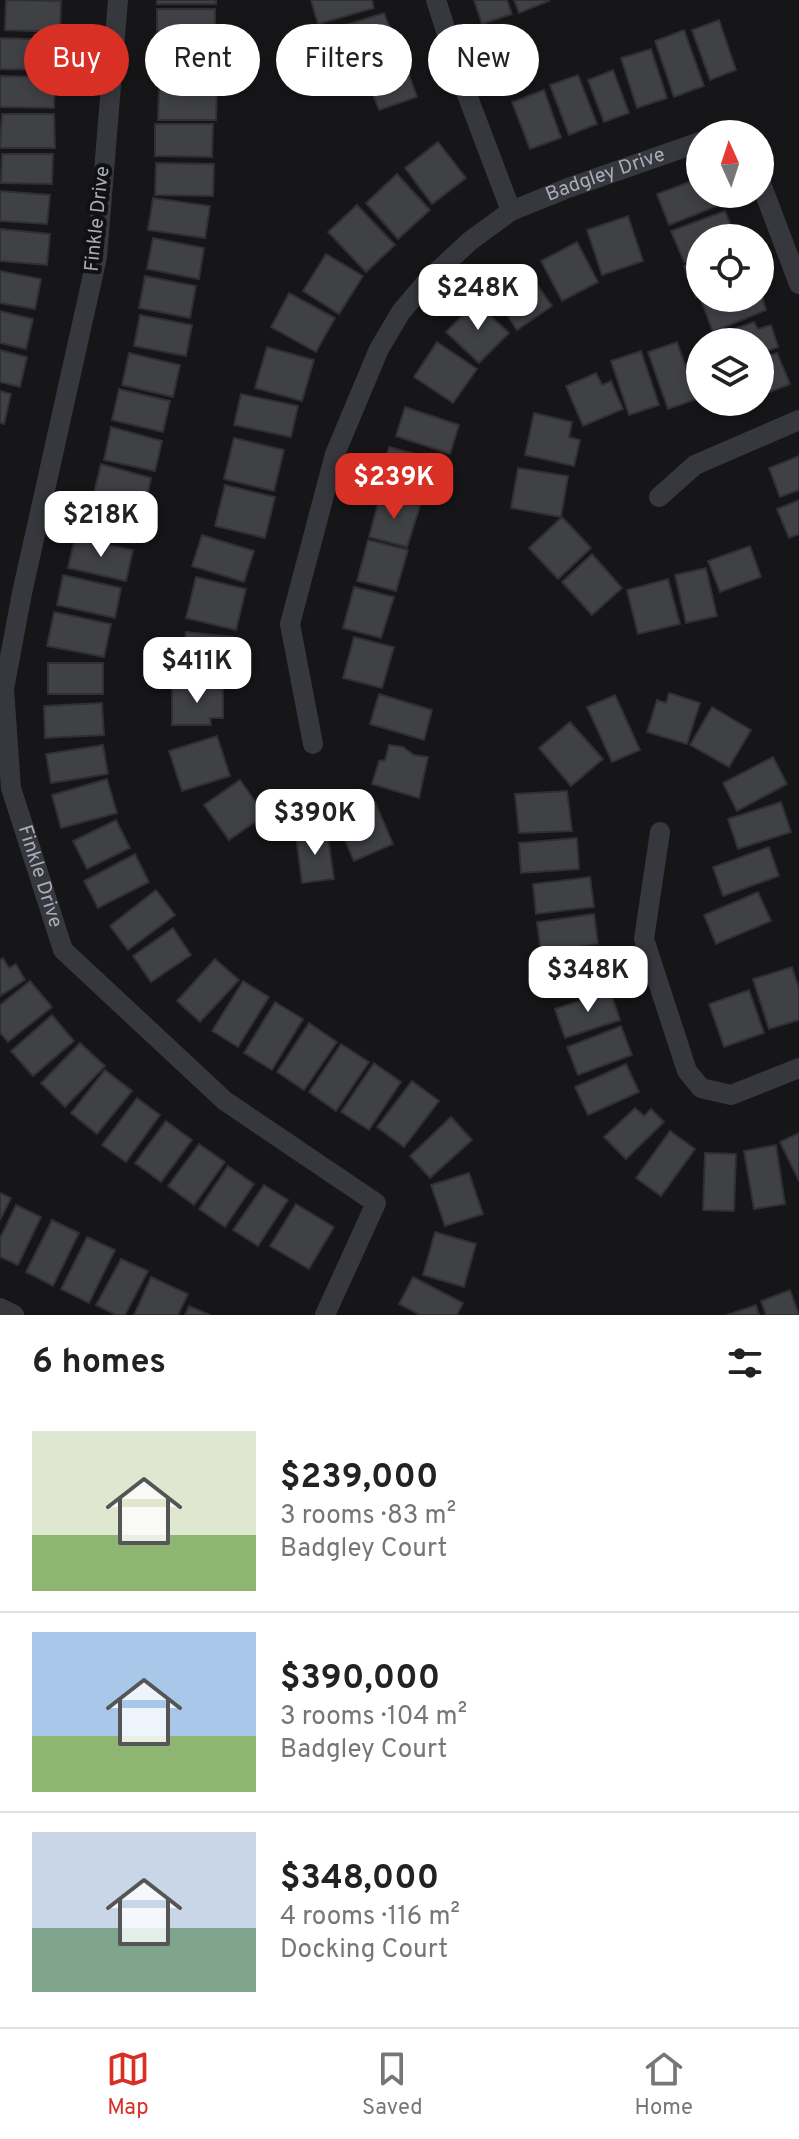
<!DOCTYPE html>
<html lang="en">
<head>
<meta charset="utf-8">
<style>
	body { margin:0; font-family:Overpass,sans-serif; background:#f6f6f6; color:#222; height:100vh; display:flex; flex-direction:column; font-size:30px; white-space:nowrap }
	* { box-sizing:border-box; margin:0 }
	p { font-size:26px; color:#767676 }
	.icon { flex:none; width:44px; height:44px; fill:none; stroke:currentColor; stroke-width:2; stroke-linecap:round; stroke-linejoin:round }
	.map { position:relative; height:1315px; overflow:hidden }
	.sheet { display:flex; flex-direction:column; background:#fff; flex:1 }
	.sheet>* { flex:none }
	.banner { position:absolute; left:24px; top:24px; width:752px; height:72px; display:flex; gap:16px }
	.needle { width:52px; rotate:357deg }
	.fabs { position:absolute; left:686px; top:120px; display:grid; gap:16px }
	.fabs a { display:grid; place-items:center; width:88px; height:88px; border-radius:50%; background:#fff; box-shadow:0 4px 12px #0003; font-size:40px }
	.price { position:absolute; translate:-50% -68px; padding:0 18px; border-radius:16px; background:#fff; color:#222; font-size:26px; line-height:52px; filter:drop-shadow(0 2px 4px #0008) }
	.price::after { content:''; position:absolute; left:50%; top:48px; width:24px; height:18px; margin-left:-12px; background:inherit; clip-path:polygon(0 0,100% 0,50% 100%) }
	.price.on { background:#d93025; color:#fff }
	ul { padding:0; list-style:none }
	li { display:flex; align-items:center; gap:24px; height:200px; padding:0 32px }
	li+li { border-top:2px solid #e0e0e0 }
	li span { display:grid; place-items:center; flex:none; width:224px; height:160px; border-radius:0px; color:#555 }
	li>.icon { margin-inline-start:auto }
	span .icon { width:96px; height:96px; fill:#fffc; stroke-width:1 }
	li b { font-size:34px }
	h2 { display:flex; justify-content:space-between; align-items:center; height:96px; padding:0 32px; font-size:34px }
	.tag { padding:0 28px; border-radius:36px; background:#fff; box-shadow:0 4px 12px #0003; font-size:28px; line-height:72px }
	.tag.on { background:#d93025; color:#fff }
	.dock { display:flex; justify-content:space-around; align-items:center; height:112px; border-top:2px solid #e0e0e0; background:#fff; font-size:22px; color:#767676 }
	.dock a { display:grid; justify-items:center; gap:4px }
	.dock .on { color:#d93025 }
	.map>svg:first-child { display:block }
</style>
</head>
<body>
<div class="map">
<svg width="799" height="1315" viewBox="0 0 799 1315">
	<rect width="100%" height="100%" fill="#161618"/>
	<g fill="#404145" stroke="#303034" stroke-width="2">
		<path d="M 6,0 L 61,1 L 60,32 L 5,30 Z"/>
		<rect x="157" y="0" width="59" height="4"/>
		<path d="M 311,0 L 372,0 L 374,8 L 318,24 Z"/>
		<path d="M 474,0 L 507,0 L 512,14 L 482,24 Z"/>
		<path d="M 514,0 L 548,0 L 549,1 L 519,13 Z"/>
		<rect x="157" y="9" width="58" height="32"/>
		<path d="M 384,13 L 400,54 L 361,67 L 346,25 Z"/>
		<path d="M 719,20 L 736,70 L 710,80 L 692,30 Z"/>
		<path d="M 684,30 L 704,86 L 674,97 L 655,41 Z"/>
		<path d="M 0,38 L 56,40 L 55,70 L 0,69 Z"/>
		<path d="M 159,48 L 216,48 L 216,81 L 158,80 Z"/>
		<path d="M 651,49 L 667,98 L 637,108 L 621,58 Z"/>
		<path d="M 402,55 L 417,97 L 379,110 L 363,68 Z"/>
		<path d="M 613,70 L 629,113 L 604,122 L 588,80 Z"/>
		<path d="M 578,75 L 597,124 L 569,135 L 550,85 Z"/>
		<path d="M 0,76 L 55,77 L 54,108 L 0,107 Z"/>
		<path d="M 159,87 L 217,88 L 216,120 L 158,120 Z"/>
		<path d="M 544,90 L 561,138 L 530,149 L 512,102 Z"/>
		<path d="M 2,114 L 54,114 L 55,148 L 0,148 Z"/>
		<path d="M 155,124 L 213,124 L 212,157 L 155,156 Z"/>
		<path d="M 438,142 L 466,178 L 432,204 L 405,168 Z"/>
		<path d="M 2,154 L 53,154 L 52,184 L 1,183 Z"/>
		<path d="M 156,163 L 214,164 L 213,196 L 155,195 Z"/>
		<path d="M 397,174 L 430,210 L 398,239 L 366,203 Z"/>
		<path d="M 700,178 L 700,194 L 718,194 L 722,204 L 669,225 L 657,194 Z"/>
		<path d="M 0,191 L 50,195 L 47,224 L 0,221 Z"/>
		<path d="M 153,198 L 210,206 L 205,238 L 148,230 Z"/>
		<path d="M 357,205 L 395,245 L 366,272 L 328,232 Z"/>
		<path d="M 725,211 L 736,238 L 700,238 L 700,256 L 684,262 L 671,231 Z"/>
		<path d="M 628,216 L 643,261 L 602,275 L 587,230 Z"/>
		<path d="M 0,229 L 50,234 L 47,265 L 0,261 Z"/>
		<path d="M 153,238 L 204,248 L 199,279 L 147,269 Z"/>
		<path d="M 577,242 L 598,282 L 562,301 L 541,261 Z"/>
		<path d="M 326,254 L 363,276 L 339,314 L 303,291 Z"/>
		<path d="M 700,260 L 700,296 L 696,297 L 684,266 Z"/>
		<path d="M 527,270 L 552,306 L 517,330 L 493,294 Z"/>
		<path d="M 0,271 L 41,279 L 35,309 L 0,303 Z"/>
		<path d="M 145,276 L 196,286 L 190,318 L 139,308 Z"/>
		<path d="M 760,289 L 766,310 L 713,332 L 701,300 L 707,298 L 760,298 Z"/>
		<path d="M 289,293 L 335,318 L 316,352 L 271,327 Z"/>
		<path d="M 476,302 L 509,333 L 479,363 L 446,332 Z"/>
		<path d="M 0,311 L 33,319 L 26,349 L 0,343 Z"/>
		<path d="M 140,315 L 192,325 L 186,356 L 134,346 Z"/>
		<path d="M 754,322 L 758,329 L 771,325 L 778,347 L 760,354 L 760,342 L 714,342 L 712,337 Z"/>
		<path d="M 437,342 L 477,369 L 453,403 L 414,377 Z"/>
		<path d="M 677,342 L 697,399 L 668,409 L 648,352 Z"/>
		<path d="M 267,347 L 314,360 L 302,401 L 255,388 Z"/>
		<path d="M 0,350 L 27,357 L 20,387 L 0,382 Z"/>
		<path d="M 641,351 L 659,405 L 629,415 L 611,361 Z"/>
		<path d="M 129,353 L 180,365 L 173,397 L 122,385 Z"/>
		<path d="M 777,353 L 790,384 L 760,396 L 760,359 Z"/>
		<path d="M 596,373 L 602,385 L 611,381 L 623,409 L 583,426 L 566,386 Z"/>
		<path d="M 119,389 L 170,401 L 163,432 L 112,420 Z"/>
		<path d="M 0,391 L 11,394 L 4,424 L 0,423 Z"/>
		<path d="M 241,394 L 298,406 L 291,437 L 234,425 Z"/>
		<path d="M 405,407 L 459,425 L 450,454 L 396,436 Z"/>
		<path d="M 534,413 L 572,422 L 569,437 L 580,440 L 574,466 L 525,455 Z"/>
		<path d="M 111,427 L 162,441 L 155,471 L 104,460 Z"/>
		<path d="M 234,438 L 284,450 L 274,491 L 224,479 Z"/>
		<path d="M 389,447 L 434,459 L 423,500 L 378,488 Z"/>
		<path d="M 799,456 L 799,490 L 780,497 L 769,468 Z"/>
		<path d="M 101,464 L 151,478 L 145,508 L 93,497 Z"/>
		<path d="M 518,468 L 568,476 L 561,517 L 511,508 Z"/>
		<path d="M 225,485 L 275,497 L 265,538 L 215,526 Z"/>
		<path d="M 380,496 L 420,506 L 407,547 L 369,537 Z"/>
		<path d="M 89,499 L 140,513 L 134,543 L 82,532 Z"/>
		<path d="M 799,500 L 799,534 L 789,538 L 777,509 Z"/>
		<path d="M 562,517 L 591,548 L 558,579 L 529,548 Z"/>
		<path d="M 202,535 L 254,551 L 244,582 L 192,566 Z"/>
		<path d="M 75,538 L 133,550 L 126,581 L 68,568 Z"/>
		<path d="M 368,540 L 408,550 L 396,591 L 357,581 Z"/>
		<path d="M 750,546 L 761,577 L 720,592 L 708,561 Z"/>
		<path d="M 592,554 L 622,588 L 592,615 L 562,582 Z"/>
		<path d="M 706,568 L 717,616 L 686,623 L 675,575 Z"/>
		<path d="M 63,575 L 121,588 L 115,618 L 57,605 Z"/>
		<path d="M 196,577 L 246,589 L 236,630 L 186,618 Z"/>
		<path d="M 668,579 L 680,624 L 638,634 L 627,590 Z"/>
		<path d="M 354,587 L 394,597 L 381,638 L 343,628 Z"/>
		<path d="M 54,612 L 111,624 L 104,657 L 47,646 Z"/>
		<path d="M 186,632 L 233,637 L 228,679 L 181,674 Z"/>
		<path d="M 354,637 L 394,647 L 382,688 L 343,678 Z"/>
		<rect x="48" y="663" width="55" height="31"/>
		<path d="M 172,685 L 223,686 L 223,718 L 210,718 L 211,725 L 172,725 Z"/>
		<path d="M 669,693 L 700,703 L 687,744 L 647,732 L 657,700 L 666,703 Z"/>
		<path d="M 379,694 L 432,710 L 424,740 L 370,724 Z"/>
		<path d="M 615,695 L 640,750 L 612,762 L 587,707 Z"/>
		<path d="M 102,703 L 104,735 L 45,738 L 44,706 Z"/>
		<path d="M 712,707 L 751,730 L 729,767 L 690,745 Z"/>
		<path d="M 570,722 L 603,759 L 571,786 L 539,748 Z"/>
		<path d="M 217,736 L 230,776 L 182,791 L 169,751 Z"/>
		<path d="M 103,745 L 108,774 L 51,783 L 46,754 Z"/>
		<path d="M 389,745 L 403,747 L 414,755 L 428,757 L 419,798 L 372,784 L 379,761 L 385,760 Z"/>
		<path d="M 773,757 L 787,784 L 737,811 L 723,783 Z"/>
		<path d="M 107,779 L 117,813 L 61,828 L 52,795 Z"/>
		<path d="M 240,780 L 265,815 L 229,840 L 204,805 Z"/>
		<path d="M 567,791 L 572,831 L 519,833 L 515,794 Z"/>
		<path d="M 375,802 L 393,844 L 354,861 L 336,819 Z"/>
		<path d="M 781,802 L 791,832 L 738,849 L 728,819 Z"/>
		<path d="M 116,820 L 130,848 L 87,869 L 73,841 Z"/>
		<path d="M 327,831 L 334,879 L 302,883 L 296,836 Z"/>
		<path d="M 577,838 L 579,869 L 521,873 L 519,843 Z"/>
		<path d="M 769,847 L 779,876 L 723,896 L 713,867 Z"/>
		<path d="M 135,854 L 149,882 L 98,908 L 84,881 Z"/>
		<path d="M 590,877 L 594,907 L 536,914 L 533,884 Z"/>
		<path d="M 156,890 L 175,915 L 128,950 L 110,926 Z"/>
		<path d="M 758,892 L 771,921 L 716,944 L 704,915 Z"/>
		<path d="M 594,914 L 598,944 L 541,952 L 537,922 Z"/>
		<path d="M 173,928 L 191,955 L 151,982 L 133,956 Z"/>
		<path d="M 599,952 L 607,981 L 551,996 L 543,967 Z"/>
		<path d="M 3,958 L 9,968 L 16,964 L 25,980 L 0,996 L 0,960 Z"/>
		<path d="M 215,959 L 239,980 L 200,1022 L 177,1001 Z"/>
		<path d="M 792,967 L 799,989 L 799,1020 L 769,1029 L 753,979 Z"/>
		<path d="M 30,981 L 52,1007 L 8,1042 L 0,1033 L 0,1005 Z"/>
		<path d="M 243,981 L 269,997 L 238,1047 L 212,1031 Z"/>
		<path d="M 749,990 L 764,1033 L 724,1047 L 709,1004 Z"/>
		<path d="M 610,991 L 620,1020 L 565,1038 L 555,1009 Z"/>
		<path d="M 275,1002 L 303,1019 L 272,1070 L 244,1053 Z"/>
		<path d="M 52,1015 L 74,1041 L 33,1076 L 11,1051 Z"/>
		<path d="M 309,1023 L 337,1042 L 304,1090 L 277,1072 Z"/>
		<path d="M 621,1026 L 632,1055 L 578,1075 L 567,1047 Z"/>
		<path d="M 80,1043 L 105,1066 L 65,1107 L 41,1083 Z"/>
		<path d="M 341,1044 L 369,1062 L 336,1111 L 309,1092 Z"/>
		<path d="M 374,1063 L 401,1082 L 369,1130 L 341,1112 Z"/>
		<path d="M 626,1064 L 639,1092 L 588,1115 L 575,1087 Z"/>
		<path d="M 105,1070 L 132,1091 L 97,1134 L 71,1113 Z"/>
		<path d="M 412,1081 L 439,1101 L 404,1147 L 377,1127 Z"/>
		<path d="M 137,1098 L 160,1115 L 126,1162 L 102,1145 Z"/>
		<path d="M 635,1108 L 644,1116 L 651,1109 L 664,1122 L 626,1159 L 604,1137 Z"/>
		<path d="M 451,1117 L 472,1140 L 430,1178 L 410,1156 Z"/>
		<path d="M 166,1121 L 192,1140 L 161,1182 L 135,1163 Z"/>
		<path d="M 670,1131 L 695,1149 L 661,1196 L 636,1178 Z"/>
		<path d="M 799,1133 L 799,1181 L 780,1142 Z"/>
		<path d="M 199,1144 L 225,1162 L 194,1205 L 168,1186 Z"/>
		<path d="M 776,1145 L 785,1204 L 754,1209 L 744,1151 Z"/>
		<path d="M 705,1153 L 736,1154 L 734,1211 L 703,1210 Z"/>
		<path d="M 228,1166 L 254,1184 L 225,1227 L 199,1209 Z"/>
		<path d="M 469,1173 L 483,1214 L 445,1226 L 431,1185 Z"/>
		<path d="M 264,1185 L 288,1200 L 258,1246 L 233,1230 Z"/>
		<path d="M 0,1193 L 11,1198 L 0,1220 Z"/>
		<path d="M 296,1204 L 334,1227 L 309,1269 L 270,1246 Z"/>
		<path d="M 16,1205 L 41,1217 L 18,1265 L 0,1257 L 0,1238 Z"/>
		<path d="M 52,1220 L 79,1233 L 53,1286 L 26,1272 Z"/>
		<path d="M 435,1232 L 476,1244 L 464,1287 L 423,1275 Z"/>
		<path d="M 87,1237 L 115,1250 L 89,1303 L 61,1289 Z"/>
		<path d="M 121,1259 L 148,1271 L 125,1315 L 116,1315 L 96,1305 Z"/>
		<path d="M 151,1277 L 188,1294 L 178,1315 L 134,1315 Z"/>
		<path d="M 413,1277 L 463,1303 L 457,1315 L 420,1315 L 399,1304 Z"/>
		<path d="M 790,1290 L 799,1315 L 766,1315 L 761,1301 Z"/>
		<path d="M 756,1305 L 759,1315 L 727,1315 Z"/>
		<path d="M 189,1306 L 210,1315 L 185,1315 Z"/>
	</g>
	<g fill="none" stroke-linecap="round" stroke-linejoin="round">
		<g stroke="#37383d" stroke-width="20">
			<path id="s1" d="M 118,0 L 97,257 L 22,593 L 4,689 L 11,788 L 63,950 L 225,1101 L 376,1203 L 325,1315"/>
			<path d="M 436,0 L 463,84 L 511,211"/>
			<path d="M 760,181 L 799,284"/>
			<path d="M 659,497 L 695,465 L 799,420"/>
			<path id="s2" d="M 313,744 L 290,624 L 335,454 L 379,349 L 401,312 L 428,280 L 470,241 L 511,211 L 568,188 L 700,142"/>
			<path d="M 660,832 L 644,939 L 687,1071 L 701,1088 L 731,1095 L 799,1068"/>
			<path d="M 0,1308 L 14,1315"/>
		</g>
	</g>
	<g text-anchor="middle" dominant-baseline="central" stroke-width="8" stroke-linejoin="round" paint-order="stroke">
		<g font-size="20" fill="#a8adb8" stroke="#111113">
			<text stroke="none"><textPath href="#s2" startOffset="706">Badgley Drive</textPath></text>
			<text transform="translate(98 219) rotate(-84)">Finkle Drive</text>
			<text stroke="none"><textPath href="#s1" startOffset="892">Finkle Drive</textPath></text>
		</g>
	</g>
</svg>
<div class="fabs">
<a><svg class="needle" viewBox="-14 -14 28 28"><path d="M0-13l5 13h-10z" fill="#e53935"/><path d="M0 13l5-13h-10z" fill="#767676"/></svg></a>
<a><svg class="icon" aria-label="locate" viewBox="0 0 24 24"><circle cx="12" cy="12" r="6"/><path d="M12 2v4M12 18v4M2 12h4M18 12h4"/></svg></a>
<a><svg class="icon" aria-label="layers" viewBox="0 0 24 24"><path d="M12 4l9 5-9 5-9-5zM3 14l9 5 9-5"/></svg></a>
</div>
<b class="price" style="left:478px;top:332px">$248K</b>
<b class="price on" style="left:394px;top:521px">$239K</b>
<b class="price" style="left:101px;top:559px">$218K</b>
<b class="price" style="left:197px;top:705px">$411K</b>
<b class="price" style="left:315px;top:857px">$390K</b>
<b class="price" style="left:588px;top:1014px">$348K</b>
<div class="banner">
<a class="tag on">Buy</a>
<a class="tag">Rent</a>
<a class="tag">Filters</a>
<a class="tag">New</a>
</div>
</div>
<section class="sheet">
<h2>6 homes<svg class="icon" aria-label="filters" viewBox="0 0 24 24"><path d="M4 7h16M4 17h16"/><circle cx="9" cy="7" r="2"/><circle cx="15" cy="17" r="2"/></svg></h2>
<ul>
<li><span style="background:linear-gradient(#dfe7d0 65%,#8fb573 0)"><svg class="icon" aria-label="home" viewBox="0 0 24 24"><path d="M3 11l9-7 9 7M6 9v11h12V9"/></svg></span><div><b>$239,000</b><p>3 rooms · 83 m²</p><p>Badgley Court</p></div></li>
<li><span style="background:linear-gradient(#a9c7e8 65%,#8fb573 0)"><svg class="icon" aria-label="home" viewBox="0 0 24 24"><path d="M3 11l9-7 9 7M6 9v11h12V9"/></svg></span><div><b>$390,000</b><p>3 rooms · 104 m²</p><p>Badgley Court</p></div></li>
<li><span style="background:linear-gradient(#c9d6e8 60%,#7fa58c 0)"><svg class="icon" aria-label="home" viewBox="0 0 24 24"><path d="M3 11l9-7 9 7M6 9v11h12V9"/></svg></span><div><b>$348,000</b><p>4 rooms · 116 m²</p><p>Docking Court</p></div></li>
</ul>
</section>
<nav class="dock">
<a class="on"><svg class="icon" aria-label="map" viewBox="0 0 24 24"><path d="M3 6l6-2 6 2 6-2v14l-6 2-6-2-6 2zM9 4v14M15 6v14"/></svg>Map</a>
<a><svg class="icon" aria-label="saved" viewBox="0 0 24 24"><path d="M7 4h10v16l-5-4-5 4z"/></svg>Saved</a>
<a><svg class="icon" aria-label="home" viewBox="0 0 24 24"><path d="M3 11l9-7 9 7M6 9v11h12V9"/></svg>Home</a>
</nav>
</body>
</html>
